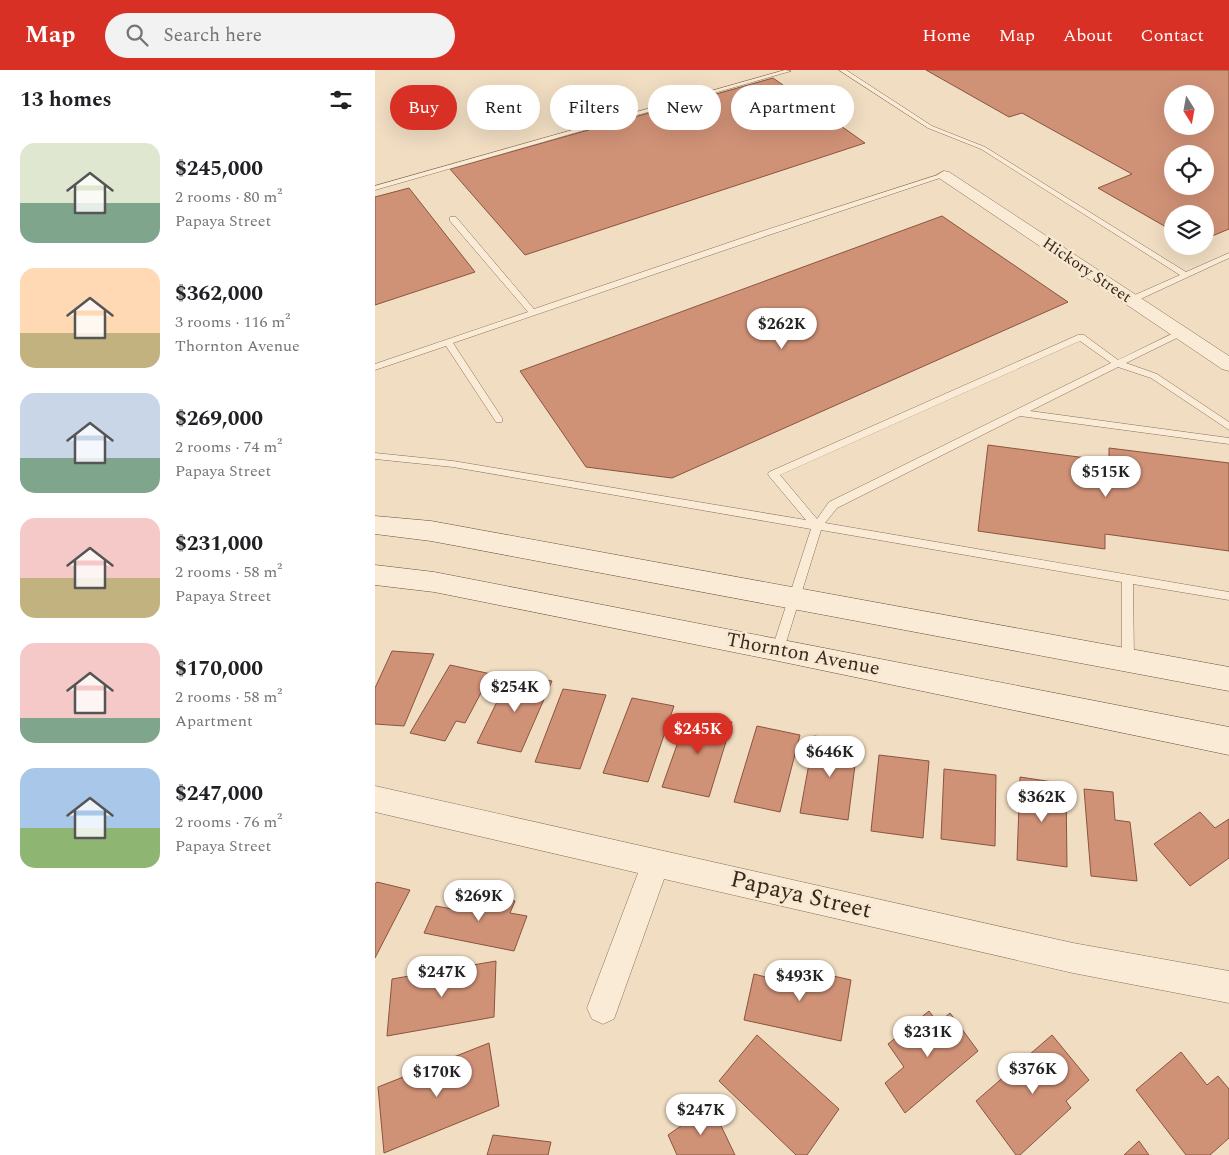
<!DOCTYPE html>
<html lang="en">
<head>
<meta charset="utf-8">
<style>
	body { margin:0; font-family:Spectral,serif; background:#f2f2f2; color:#202124; height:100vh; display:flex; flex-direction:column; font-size:19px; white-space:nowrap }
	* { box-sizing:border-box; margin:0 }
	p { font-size:16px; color:#757577 }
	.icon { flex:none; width:28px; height:28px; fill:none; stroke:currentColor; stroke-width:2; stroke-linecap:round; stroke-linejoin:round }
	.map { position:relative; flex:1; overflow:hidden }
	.panel { display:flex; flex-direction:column; background:#fff; width:375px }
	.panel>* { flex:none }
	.hud { position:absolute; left:15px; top:15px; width:475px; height:45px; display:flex; gap:10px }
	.needle { width:32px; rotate:169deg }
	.buttons { position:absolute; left:789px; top:15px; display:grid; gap:10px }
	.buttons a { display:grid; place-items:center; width:50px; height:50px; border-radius:50%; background:#fff; box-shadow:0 5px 20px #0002; font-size:25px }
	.price { position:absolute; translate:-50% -42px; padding:0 11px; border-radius:18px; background:#fff; color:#222; font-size:16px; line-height:32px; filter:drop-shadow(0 1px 2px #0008) }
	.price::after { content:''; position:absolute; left:50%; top:30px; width:15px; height:11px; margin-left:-8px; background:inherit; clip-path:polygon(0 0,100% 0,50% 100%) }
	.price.current { background:#d93025; color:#fff }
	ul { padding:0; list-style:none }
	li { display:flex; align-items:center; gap:15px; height:125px; padding:0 20px }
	li span { display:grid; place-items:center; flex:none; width:140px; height:100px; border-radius:15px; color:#555 }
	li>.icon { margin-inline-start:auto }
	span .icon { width:60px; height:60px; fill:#fffc; stroke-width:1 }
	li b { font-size:21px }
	h2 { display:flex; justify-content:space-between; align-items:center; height:60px; padding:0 20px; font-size:21px }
	.pill { padding:0 18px; border-radius:22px; background:#fff; box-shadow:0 5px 20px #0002; font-size:18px; line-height:45px }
	.pill.current { background:#d93025; color:#fff }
	header { display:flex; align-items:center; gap:30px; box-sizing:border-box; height:70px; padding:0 25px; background:#d93025; color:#fff }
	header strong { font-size:24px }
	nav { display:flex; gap:28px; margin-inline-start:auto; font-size:18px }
	.search { width:350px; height:45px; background:#f2f2f2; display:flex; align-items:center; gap:12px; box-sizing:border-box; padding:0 18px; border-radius:28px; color:#757577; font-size:19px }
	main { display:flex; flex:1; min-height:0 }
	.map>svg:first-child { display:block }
</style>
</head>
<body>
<header>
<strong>Map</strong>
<div class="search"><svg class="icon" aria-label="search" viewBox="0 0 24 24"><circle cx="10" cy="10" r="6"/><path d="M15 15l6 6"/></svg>Search here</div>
<nav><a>Home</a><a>Map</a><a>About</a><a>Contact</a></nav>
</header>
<main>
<section class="panel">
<h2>13 homes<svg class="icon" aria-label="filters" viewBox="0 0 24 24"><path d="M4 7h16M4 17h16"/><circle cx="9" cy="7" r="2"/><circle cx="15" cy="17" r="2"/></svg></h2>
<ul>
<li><span style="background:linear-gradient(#dfe7d0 60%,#7fa58c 0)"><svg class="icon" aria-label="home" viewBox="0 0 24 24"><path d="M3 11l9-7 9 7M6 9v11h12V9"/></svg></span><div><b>$245,000</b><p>2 rooms · 80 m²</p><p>Papaya Street</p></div></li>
<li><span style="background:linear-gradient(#ffd9b3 65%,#c2b280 0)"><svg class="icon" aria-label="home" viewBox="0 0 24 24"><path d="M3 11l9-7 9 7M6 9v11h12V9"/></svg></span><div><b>$362,000</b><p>3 rooms · 116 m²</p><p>Thornton Avenue</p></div></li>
<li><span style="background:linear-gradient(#c9d6e8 65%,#7fa58c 0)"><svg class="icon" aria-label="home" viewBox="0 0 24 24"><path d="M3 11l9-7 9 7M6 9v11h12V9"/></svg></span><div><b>$269,000</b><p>2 rooms · 74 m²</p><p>Papaya Street</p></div></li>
<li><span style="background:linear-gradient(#f6c9c9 60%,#c2b280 0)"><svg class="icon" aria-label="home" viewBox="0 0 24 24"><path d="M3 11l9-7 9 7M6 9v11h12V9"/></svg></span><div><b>$231,000</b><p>2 rooms · 58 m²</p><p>Papaya Street</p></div></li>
<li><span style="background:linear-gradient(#f6c9c9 75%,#7fa58c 0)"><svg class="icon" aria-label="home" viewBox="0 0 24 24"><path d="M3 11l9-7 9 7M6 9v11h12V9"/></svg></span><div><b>$170,000</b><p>2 rooms · 58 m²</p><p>Apartment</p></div></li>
<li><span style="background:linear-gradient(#a9c7e8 60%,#8fb573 0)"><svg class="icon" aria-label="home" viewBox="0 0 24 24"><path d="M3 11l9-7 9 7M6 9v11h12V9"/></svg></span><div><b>$247,000</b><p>2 rooms · 76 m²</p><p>Papaya Street</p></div></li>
</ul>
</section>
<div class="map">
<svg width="854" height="1085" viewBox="0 0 854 1085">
	<rect width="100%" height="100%" fill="#f0ddc2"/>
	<g fill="#d09277" stroke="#8b543d" fill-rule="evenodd">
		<path d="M 551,0 L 854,0 L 854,159 L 830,169 L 830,144 L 798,144 L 798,161 L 723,118 L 757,104 L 647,43 L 634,47 ZM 798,24 L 830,24 L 830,56 L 798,56 ZM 798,84 L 830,84 L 830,116 L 798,116 Z"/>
		<path d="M 398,8 L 490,73 L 150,185 L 75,99 Z"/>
		<path d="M 34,118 L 100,202 L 0,235 L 0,127 Z"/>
		<path d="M 567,146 L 693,232 L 297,408 L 211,397 L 145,301 Z"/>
		<path d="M 613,375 L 734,391 L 734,378 L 854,393 L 854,481 L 730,464 L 730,479 L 603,461 Z"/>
		<path d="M 17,581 L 59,584 L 29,656 L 0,654 L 0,618 Z"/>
		<path d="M 75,595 L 116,604 L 90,653 L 81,651 L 70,671 L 35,663 Z"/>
		<path d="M 136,603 L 177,611 L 146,682 L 102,673 Z"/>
		<path d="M 188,619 L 231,625 L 205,699 L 160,692 Z"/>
		<path d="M 257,628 L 299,636 L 273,712 L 228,703 Z"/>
		<path d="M 313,644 L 357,652 L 334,727 L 287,717 Z"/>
		<path d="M 382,656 L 425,665 L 405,742 L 359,732 Z"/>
		<path d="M 439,666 L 483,672 L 473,750 L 425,743 Z"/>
		<path d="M 504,685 L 554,691 L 548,768 L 496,761 Z"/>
		<path d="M 569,699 L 621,705 L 620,776 L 566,769 Z"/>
		<path d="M 645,707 L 691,714 L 692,797 L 642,790 Z"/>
		<path d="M 709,719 L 738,722 L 740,750 L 755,752 L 762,811 L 716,806 Z"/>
		<path d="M 825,742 L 840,758 L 854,749 L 854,788 L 815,816 L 779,774 Z"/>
		<path d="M 2,812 L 35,820 L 0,888 L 0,814 Z"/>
		<path d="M 90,821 L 140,831 L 135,843 L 152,846 L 139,881 L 49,863 L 61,836 L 82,840 Z"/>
		<path d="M 121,891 L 119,947 L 12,966 L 17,909 Z"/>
		<path d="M 405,894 L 476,910 L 466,971 L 369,950 L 379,904 L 402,910 Z"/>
		<path d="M 554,941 L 563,953 L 575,943 L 603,981 L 530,1043 L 510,1013 L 529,997 L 513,974 Z"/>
		<path d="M 382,965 L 464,1039 L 432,1085 L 421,1085 L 344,1011 Z"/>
		<path d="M 677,965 L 714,1010 L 691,1031 L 696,1038 L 645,1085 L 641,1085 L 601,1031 Z"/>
		<path d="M 114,973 L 124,1036 L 9,1083 L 3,1017 Z"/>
		<path d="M 806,982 L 832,1015 L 843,1006 L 854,1019 L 854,1068 L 835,1085 L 811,1085 L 761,1020 Z"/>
		<path d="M 336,1035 L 360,1085 L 302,1085 L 293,1065 Z"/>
		<path d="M 118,1065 L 176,1072 L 173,1085 L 112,1085 Z"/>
		<path d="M 764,1071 L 774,1085 L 749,1085 Z"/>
	</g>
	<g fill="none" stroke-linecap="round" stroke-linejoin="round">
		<g stroke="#8b6e59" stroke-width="1">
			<g id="service">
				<path d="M 410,0 L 416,1 L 0,120 L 0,116 Z"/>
				<path d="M 464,0 L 471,0 L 557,56 L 610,77 L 811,202 L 854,183 L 854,188 L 759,232 L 753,232 L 753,228 L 805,205 L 606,79 L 553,58 Z"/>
				<path d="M 569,103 L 571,104 L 571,106 L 391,166 L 78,273 L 127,348 L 127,352 L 121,352 L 71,276 L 0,300 L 0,294 L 153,242 L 75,151 L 75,147 L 81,147 L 159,239 L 385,162 Z"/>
				<path d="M 805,260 L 808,261 L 808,265 L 751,293 L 782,304 L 854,352 L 854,360 L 776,308 L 743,297 L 655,341 L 854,368 L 854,374 L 645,346 L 462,438 L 450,453 L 854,522 L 854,530 L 758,514 L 759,590 L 757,593 L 753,595 L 749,593 L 747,590 L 747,512 L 446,460 L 409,579 L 407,582 L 399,582 L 397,579 L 436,459 L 78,397 L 0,389 L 0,383 L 78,391 L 431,450 L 394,406 L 393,404 L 394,402 L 703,265 L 709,265 L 743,290 ZM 705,271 L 736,293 L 454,432 L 442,449 L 405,405 Z"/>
			</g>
		</g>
		<g stroke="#8b6e59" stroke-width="1">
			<g id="minor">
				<path d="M 569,101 L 574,102 L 854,286 L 854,301 L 847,299 L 564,108 L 562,105 Z"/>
				<path d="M 0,716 L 698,873 L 854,901 L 854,933 L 698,903 L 289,809 L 239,949 L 228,954 L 217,949 L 212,938 L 263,803 L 0,742 Z"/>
			</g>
		</g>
		<g stroke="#6c4f3c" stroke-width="1">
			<g id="secondary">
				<path d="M 0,446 L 56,451 L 854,597 L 854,621 L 56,471 L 0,464 Z"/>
				<path d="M 0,495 L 59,502 L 854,657 L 854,685 L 403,591 L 59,522 L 0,515 Z"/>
			</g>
		</g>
		<use href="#service" fill="#faebd6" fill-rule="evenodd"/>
		<use href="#minor" fill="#faebd6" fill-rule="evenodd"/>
		<use href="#secondary" fill="#faebd6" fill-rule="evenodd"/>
	</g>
	<g text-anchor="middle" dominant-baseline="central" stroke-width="5" stroke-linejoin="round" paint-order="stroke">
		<g font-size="16" fill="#3a281d" stroke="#f7e8d2">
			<text transform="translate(712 200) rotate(34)">Hickory Street</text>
		</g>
		<g font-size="20" fill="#3a281d" stroke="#f7e8d2">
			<text transform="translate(428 584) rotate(11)">Thornton Avenue</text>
		</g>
		<g font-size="24" fill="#3a281d" stroke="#f7e8d2">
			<text transform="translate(426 825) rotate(13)">Papaya Street</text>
		</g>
	</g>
</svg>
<div class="buttons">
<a><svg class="needle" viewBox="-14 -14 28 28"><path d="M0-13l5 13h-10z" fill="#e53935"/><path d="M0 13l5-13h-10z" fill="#757577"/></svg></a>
<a><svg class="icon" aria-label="locate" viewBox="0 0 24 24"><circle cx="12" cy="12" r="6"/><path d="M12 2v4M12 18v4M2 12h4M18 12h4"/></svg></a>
<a><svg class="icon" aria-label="layers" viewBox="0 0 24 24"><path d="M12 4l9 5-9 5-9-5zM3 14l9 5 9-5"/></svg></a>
</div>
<b class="price" style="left:407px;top:280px">$262K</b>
<b class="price" style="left:731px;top:428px">$515K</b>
<b class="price" style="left:140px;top:643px">$254K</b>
<b class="price current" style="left:323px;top:685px">$245K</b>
<b class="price" style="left:455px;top:708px">$646K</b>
<b class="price" style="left:667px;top:753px">$362K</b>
<b class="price" style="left:104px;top:852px">$269K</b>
<b class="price" style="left:67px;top:928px">$247K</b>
<b class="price" style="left:425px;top:932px">$493K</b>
<b class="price" style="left:553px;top:988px">$231K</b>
<b class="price" style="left:658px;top:1025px">$376K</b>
<b class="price" style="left:62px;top:1028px">$170K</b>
<b class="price" style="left:326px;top:1066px">$247K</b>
<div class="hud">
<a class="pill current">Buy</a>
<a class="pill">Rent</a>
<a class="pill">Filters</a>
<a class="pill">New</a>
<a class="pill">Apartment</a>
</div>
</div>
</main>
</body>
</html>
